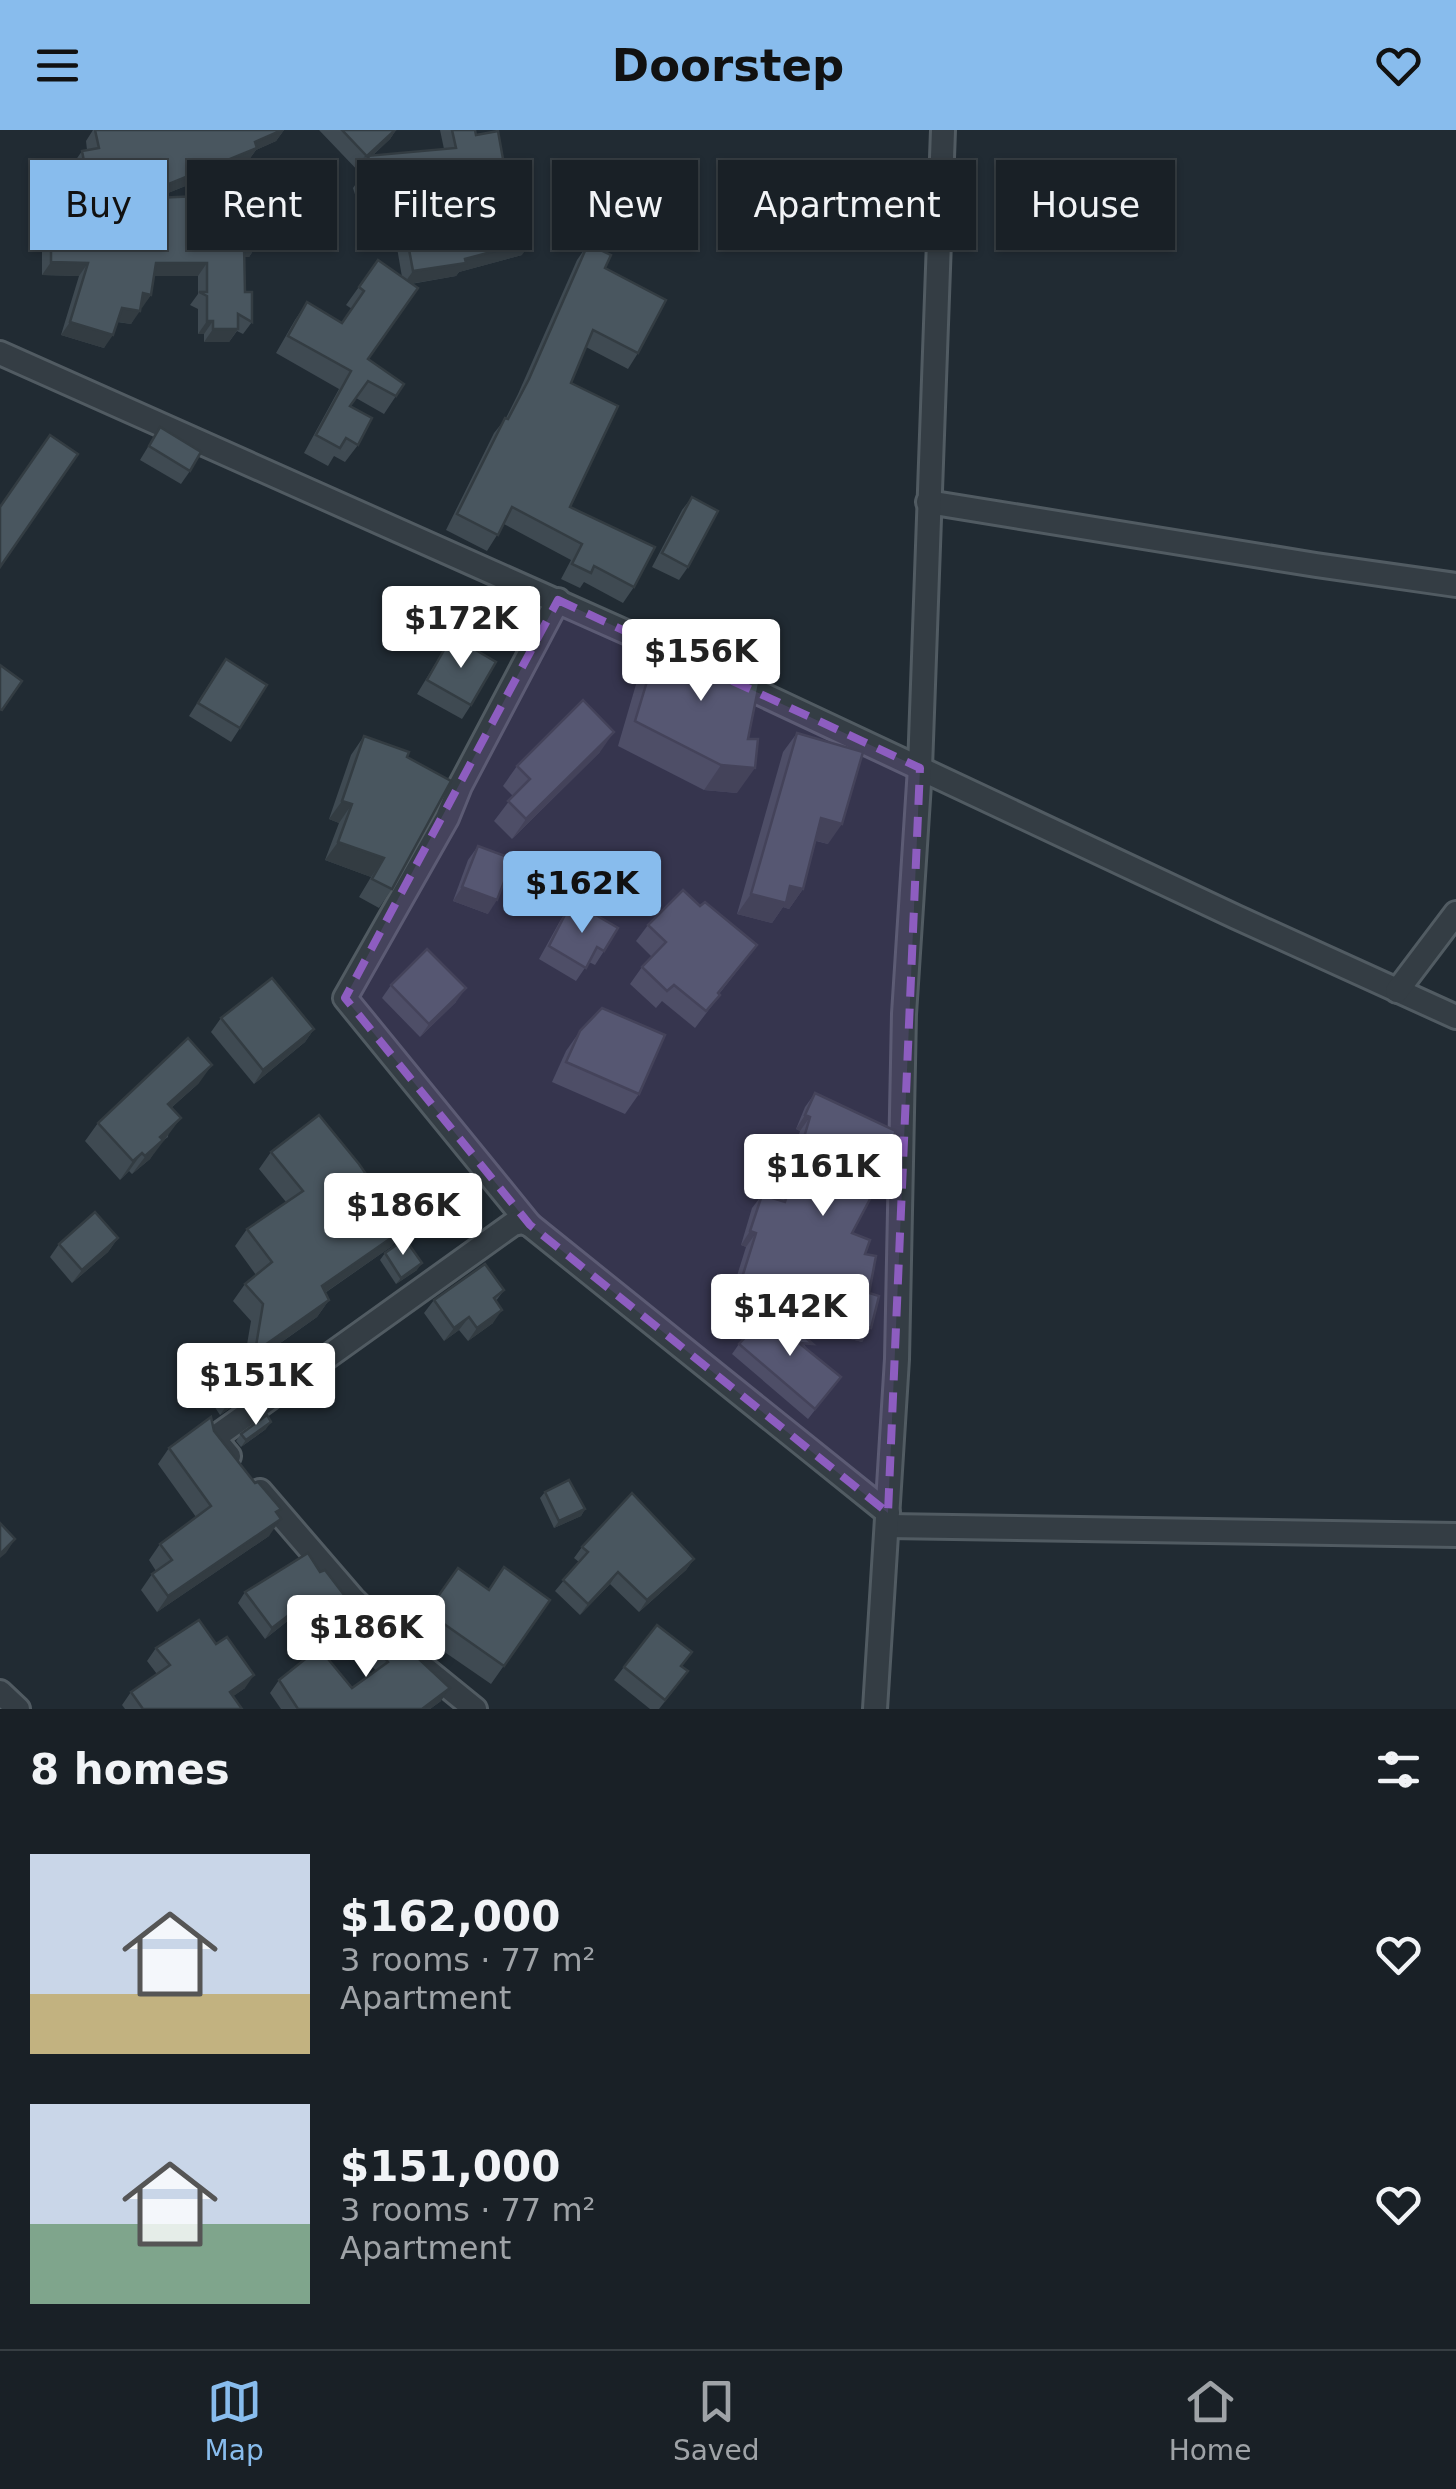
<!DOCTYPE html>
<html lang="en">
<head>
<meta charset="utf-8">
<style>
	body { margin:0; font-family:"DejaVu Sans",sans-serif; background:#262d32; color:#f1f3f6; height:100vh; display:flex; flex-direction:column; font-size:38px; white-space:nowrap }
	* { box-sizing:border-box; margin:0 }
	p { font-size:32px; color:#9fa3a7 }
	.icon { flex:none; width:55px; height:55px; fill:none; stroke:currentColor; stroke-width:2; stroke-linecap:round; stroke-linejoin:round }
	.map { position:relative; height:1579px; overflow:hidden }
	.drawer { display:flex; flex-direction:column; background:#192026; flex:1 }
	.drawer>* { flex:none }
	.guide { position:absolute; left:30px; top:30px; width:1398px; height:90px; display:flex; gap:20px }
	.price { position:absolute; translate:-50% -85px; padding:0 22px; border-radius:10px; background:#fff; color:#222; font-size:32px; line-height:65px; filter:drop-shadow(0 2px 5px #0008) }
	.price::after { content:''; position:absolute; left:50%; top:60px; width:30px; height:22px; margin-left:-15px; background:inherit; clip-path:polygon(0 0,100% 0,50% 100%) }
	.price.selected { background:#88bced; color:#111 }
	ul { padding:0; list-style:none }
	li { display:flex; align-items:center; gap:30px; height:250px; padding:0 30px }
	li span { display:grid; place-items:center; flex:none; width:280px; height:200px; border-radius:0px; color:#555 }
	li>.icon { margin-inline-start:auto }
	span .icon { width:120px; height:120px; fill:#fffc; stroke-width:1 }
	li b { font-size:42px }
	h2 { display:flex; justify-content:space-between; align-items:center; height:120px; padding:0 30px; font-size:42px }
	.pill { padding:0 35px; border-radius:0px; background:#192026; box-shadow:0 2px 8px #0004,0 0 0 2px #373e43; font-size:35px; line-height:90px }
	.pill.selected { background:#88bced; color:#111 }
	header { display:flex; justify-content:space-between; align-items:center; height:130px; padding:0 30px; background:#88bced; color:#111; font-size:45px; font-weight:700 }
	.tab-bar { display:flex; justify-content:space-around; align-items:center; height:140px; border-top:2px solid #373e43; background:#192026; font-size:28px; color:#9fa3a7 }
	.tab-bar a { display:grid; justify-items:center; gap:5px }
	.tab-bar .selected { color:#88bced }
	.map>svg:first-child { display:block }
</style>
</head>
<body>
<header><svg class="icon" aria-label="menu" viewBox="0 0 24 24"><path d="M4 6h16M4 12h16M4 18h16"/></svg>Doorstep<svg class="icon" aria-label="heart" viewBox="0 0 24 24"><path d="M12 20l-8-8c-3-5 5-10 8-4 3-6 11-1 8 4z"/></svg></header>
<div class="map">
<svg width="1456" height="1579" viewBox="0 0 1456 1579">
	<rect width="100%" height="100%" fill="#212b33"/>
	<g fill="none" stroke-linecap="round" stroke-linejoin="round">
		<g stroke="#515b62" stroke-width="28">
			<g id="street">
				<path d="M 0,223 L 682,527"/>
				<path d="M 928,372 L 1316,435 L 1456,455"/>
				<path d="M 734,551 L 1236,787 L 1456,887"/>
				<path d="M 1397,861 L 1456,783"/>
				<path d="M 530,1095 L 345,868 L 447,688 L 460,656 L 558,470"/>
				<path d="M 229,1326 L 214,1308 L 513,1094 L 522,1092 L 530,1095 L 888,1383"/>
				<path d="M 260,1361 L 353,1469 L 393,1508"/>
				<path d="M 888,1396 L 1456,1405"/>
				<path d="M 427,1540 L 475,1579"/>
				<path d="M 0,1562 L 18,1579"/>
				<path d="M 875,1579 L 897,1229 L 904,884 L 920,638 L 943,0"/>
			</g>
		</g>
		<use href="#street" stroke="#343d44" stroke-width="22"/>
	</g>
	<g fill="#3f4a52">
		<path d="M 93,0 L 284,0 L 276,11 L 256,20 L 248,31 L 158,67 L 261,63 L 268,53 L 292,66 L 295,119 L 255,118 L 249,127 L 244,127 L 245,162 L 252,192 L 243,204 L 237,201 L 229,212 L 204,212 L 204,204 L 198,204 L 198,179 L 190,175 L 198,164 L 198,146 L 154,146 L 151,165 L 141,177 L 131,194 L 117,192 L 104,218 L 61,205 L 79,146 L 42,145 L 42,95 L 51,82 L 83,82 L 73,34 L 82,21 L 87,20 L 86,11 Z"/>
		<path d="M 319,0 L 396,0 L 390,9 L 372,26 L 444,19 L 440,0 L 475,0 L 476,5 L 510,68 L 522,125 L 459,142 L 456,146 L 411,154 L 368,229 L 404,254 L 384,284 L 356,268 L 350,276 L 358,315 L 345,332 L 334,326 L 328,336 L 304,323 L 339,259 L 276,223 L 295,190 L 307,172 L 342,193 L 352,179 L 346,175 L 378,130 L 402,147 L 395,106 L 407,89 L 366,99 L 353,58 L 362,45 Z"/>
		<path d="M 588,114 L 605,138 L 638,223 L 628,239 L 586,217 L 571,253 L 570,377 L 634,457 L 623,473 L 584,452 L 580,458 L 561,449 L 571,430 L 504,394 L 487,421 L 446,400 L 494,303 L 506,288 L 518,264 L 577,130 Z"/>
		<path d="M 160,297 L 190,341 L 181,354 L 140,330 Z"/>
		<path d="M 692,367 L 688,437 L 679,450 L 652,437 L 682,380 Z"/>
		<path d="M 662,502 L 737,663 L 704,660 L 618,616 L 644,527 Z"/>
		<path d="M 452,506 L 471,575 L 462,589 L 417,564 Z"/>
		<path d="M 216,543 L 240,598 L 231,612 L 189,586 Z"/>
		<path d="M 797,603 L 828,714 L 816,711 L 803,759 L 789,779 L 783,777 L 772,793 L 737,784 L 783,622 Z"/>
		<path d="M 364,606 L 407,627 L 392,759 L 379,778 L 359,767 L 371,747 L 325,730 L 339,693 L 329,689 L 351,625 Z"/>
		<path d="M 600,622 L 512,709 L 494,691 L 513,666 L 503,656 L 517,636 Z"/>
		<path d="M 478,716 L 488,784 L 453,771 L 468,730 Z"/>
		<path d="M 569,777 L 604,821 L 595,835 L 589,832 L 576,851 L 539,829 L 560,791 Z"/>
		<path d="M 648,795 L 745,831 L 719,864 L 720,865 L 695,898 L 662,871 L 656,878 L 630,854 L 642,837 L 652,827 L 636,811 Z"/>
		<path d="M 391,855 L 456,872 L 420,907 L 382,868 Z"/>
		<path d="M 221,888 L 314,899 L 305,912 L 254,954 L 211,902 Z"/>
		<path d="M 580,901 L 639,964 L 625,984 L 552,952 L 566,921 Z"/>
		<path d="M 199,953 L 171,978 L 168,1007 L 160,1013 L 150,1029 L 132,1044 L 129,1041 L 120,1050 L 85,1011 L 98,993 Z"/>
		<path d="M 815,963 L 881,1032 L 852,1103 L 865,1124 L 871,1198 L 862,1212 L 788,1192 L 808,1220 L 841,1247 L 808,1289 L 732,1224 L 739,1214 L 771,1181 L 730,1168 L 746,1117 L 741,1115 L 752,1078 L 762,1065 L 780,1070 L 800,1001 L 796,999 L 805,977 Z"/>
		<path d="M 271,1022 L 404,1099 L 392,1116 L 325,1163 L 329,1170 L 317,1187 L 248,1236 L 253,1262 L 220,1285 L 207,1265 L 214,1254 L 244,1232 L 251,1191 L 233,1171 L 245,1154 L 256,1145 L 235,1116 L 247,1099 L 286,1072 L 259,1039 Z"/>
		<path d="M 118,1108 L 108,1122 L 72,1153 L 50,1127 L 59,1114 Z"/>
		<path d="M 385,1123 L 417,1140 L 396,1154 L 380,1130 Z"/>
		<path d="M 504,1160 L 496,1171 L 493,1193 L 468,1211 L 459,1200 L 444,1211 L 424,1183 L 434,1170 Z"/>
		<path d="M 266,1299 L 241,1317 L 236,1311 L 241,1304 Z"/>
		<path d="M 214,1301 L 277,1384 L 269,1406 L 157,1482 L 141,1460 L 152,1444 L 156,1441 L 149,1430 L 160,1414 L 196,1387 L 158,1334 L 169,1318 Z"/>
		<path d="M 545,1362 L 585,1379 L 581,1386 L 554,1398 L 540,1368 Z"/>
		<path d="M 582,1417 L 694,1429 L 686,1440 L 639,1482 L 610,1454 L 580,1485 L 555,1461 L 579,1432 L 574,1428 Z"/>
		<path d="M 458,1438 L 489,1460 L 550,1470 L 491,1554 L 414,1501 Z"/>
		<path d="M 320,1442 L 351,1474 L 343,1485 L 305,1510 L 290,1489 L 265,1509 L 238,1473 L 245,1462 Z"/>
		<path d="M 360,1497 L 441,1571 L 430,1579 L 281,1579 L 270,1563 L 279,1550 L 352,1558 L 376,1541 L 351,1510 Z"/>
		<path d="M 156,1518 L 245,1558 L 233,1566 L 242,1579 L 125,1579 L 122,1575 L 131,1562 L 157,1544 L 147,1531 Z"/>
		<path d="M 682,1536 L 678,1555 L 659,1579 L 650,1579 L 614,1550 L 624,1537 Z"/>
	</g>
	<g fill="#333c42">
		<path d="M 282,0 L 284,0 L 276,11 L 256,20 L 248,31 L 123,81 L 132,69 Z"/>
		<path d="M 395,0 L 396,0 L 390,9 L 369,29 L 367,26 Z"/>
		<path d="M 417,75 L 407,89 L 366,99 L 376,86 Z"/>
		<path d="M 258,105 L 304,106 L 295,119 L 255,118 L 249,127 L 235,127 L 244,114 Z"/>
		<path d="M 532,111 L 522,125 L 459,142 L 456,146 L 403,155 L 413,141 L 465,129 Z"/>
		<path d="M 51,132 L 88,133 L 79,146 L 42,145 Z"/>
		<path d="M 156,133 L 207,133 L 198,146 L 147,146 Z"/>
		<path d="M 143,163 L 151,165 L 142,178 L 134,176 Z"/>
		<path d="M 122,178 L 140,181 L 131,194 L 113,191 Z"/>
		<path d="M 207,191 L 213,191 L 204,204 L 198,204 Z"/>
		<path d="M 70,192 L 113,205 L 104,218 L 61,205 Z"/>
		<path d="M 213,199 L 238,199 L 229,212 L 204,212 Z"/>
		<path d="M 614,602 L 600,622 L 512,709 L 526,689 Z"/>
		<path d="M 721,635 L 755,638 L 737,663 L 704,660 Z"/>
		<path d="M 342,671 L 352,674 L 339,693 L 329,689 Z"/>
		<path d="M 821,688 L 842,694 L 828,714 L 807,708 Z"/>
		<path d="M 338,712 L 384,728 L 371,747 L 325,730 Z"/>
		<path d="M 790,756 L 803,759 L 789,779 L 783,777 L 772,793 L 737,784 L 751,764 Z"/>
		<path d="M 462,757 L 497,770 L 488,784 L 453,771 Z"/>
		<path d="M 466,858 L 456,872 L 420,907 L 429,894 Z"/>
		<path d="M 314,899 L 305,912 L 254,954 L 263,940 Z"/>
		<path d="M 212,935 L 199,953 L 155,992 L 168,974 Z"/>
		<path d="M 805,985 L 810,987 L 800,1001 L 796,999 Z"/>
		<path d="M 181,988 L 150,1029 L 132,1044 L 160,1007 Z"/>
		<path d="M 142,1023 L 129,1041 L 120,1050 L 133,1031 Z"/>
		<path d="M 404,1099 L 392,1116 L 310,1173 L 322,1156 Z"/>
		<path d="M 750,1101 L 756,1103 L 746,1117 L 741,1115 Z"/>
		<path d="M 118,1108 L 108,1122 L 72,1153 L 82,1140 Z"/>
		<path d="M 422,1133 L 417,1140 L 396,1154 L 401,1148 Z"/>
		<path d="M 740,1154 L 871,1198 L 862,1212 L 767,1187 L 771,1181 L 730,1168 Z"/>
		<path d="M 329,1170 L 317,1187 L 243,1239 L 255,1222 Z"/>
		<path d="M 502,1180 L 493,1193 L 468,1211 L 477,1198 Z"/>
		<path d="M 469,1187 L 459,1200 L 444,1211 L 454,1198 Z"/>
		<path d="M 260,1251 L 253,1262 L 220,1285 L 227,1275 Z"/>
		<path d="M 271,1292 L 266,1299 L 241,1317 L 246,1310 Z"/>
		<path d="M 585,1379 L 581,1386 L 554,1398 L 559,1391 Z"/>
		<path d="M 281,1389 L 269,1406 L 157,1482 L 168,1466 Z"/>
		<path d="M 15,1409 L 6,1423 L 0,1428 L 0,1424 Z"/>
		<path d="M 694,1429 L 686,1440 L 639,1482 L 647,1470 Z"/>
		<path d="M 618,1442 L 610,1454 L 580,1485 L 588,1474 Z"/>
		<path d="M 351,1474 L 343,1485 L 305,1510 L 313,1500 Z"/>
		<path d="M 298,1478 L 290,1489 L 265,1509 L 272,1498 Z"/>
		<path d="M 254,1545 L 245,1558 L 221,1575 L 230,1562 Z"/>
		<path d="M 450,1558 L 441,1571 L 430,1579 L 422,1579 Z"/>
	</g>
	<g fill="#49565f" stroke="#333c42" stroke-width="2.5">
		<path d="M 95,0 L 282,0 L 255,12 L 257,18 L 132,69 L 268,63 L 268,53 L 292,54 L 292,66 L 305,66 L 304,106 L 258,105 L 258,114 L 244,114 L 245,162 L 252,162 L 252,192 L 238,184 L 238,199 L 213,199 L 213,191 L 207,191 L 207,166 L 199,162 L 207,162 L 207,133 L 156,133 L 151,165 L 143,163 L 140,181 L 122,178 L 113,205 L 70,192 L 88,133 L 51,132 L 51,82 L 94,82 L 82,21 L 99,18 Z"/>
		<path d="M 342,0 L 395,0 L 367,26 L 456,18 L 452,0 L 475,0 L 476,5 L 498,1 L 510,68 L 519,66 L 532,111 L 465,129 L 466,133 L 413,141 L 404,92 L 417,75 L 376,86 L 362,45 L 378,38 Z"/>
		<path d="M 588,114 L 611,125 L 605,138 L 666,170 L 638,223 L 593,200 L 571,253 L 618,276 L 570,377 L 655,417 L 634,457 L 594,436 L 591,443 L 572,434 L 582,414 L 512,377 L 498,405 L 457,384 L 505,288 L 508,289 L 529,249 Z"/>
		<path d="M 378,130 L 418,158 L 368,229 L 404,254 L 396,266 L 368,251 L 350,276 L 372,288 L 358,315 L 346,308 L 340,318 L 316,305 L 351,241 L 288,206 L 307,172 L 342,193 L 364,161 L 359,157 Z"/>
		<path d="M 160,297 L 201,322 L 190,341 L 149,316 Z"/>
		<path d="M 50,305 L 78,324 L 0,437 L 0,377 Z"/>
		<path d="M 692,367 L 718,381 L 688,437 L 662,423 Z"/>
		<path d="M 662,502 L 760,549 L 748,609 L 758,609 L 755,638 L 721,635 L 635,591 Z"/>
		<path d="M 452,506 L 496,532 L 471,575 L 427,550 Z"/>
		<path d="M 226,529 L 267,555 L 240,598 L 198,573 Z"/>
		<path d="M 0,535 L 22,551 L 2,580 L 0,579 Z"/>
		<path d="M 583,570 L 614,602 L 526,689 L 508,671 L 530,649 L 517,636 Z"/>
		<path d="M 797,603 L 863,622 L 842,694 L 821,688 L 803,759 L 790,756 L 786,773 L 751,764 Z"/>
		<path d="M 364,606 L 409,622 L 407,627 L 451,651 L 392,759 L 372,749 L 384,728 L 338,712 L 352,674 L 342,671 Z"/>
		<path d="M 478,716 L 513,729 L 497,770 L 462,757 Z"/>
		<path d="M 683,760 L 700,776 L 705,772 L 757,815 L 718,863 L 720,865 L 706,881 L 674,855 L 667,861 L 642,837 L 666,812 L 648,795 Z"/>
		<path d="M 569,777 L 579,782 L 582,777 L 618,798 L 604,821 L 597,817 L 586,838 L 549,816 Z"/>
		<path d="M 427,819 L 466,858 L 429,894 L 391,855 Z"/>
		<path d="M 272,848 L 314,899 L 263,940 L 221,888 Z"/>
		<path d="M 602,878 L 665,905 L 639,964 L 566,932 L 580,901 Z"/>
		<path d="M 188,908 L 212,935 L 168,974 L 181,988 L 160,1007 L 163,1010 L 145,1026 L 142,1023 L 133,1031 L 98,993 Z"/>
		<path d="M 815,963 L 896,1001 L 881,1032 L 888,1035 L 852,1103 L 870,1110 L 865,1124 L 876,1126 L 869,1163 L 879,1166 L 871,1198 L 777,1173 L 782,1167 L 740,1154 L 756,1103 L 750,1101 L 762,1065 L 785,1072 L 810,987 L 805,985 Z"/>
		<path d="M 319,985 L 359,1034 L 404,1099 L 322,1156 L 329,1170 L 255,1222 L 263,1174 L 245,1154 L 272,1132 L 247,1099 L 303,1061 L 271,1022 Z"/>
		<path d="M 95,1082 L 118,1108 L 82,1140 L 59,1114 Z"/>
		<path d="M 405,1109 L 422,1133 L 401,1148 L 385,1123 Z"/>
		<path d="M 485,1134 L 504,1160 L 494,1168 L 502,1180 L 477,1198 L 469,1187 L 454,1198 L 434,1170 Z"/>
		<path d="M 772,1179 L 813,1214 L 799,1213 L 841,1247 L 815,1279 L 739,1214 Z"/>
		<path d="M 245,1232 L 260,1251 L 227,1275 L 214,1254 Z"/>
		<path d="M 267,1285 L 271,1292 L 246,1310 L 241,1304 Z"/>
		<path d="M 211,1287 L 214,1301 L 255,1353 L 258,1352 L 281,1379 L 276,1382 L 281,1389 L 168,1466 L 152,1444 L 172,1430 L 160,1414 L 211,1376 L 169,1318 Z"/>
		<path d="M 569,1350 L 585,1379 L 559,1391 L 545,1362 Z"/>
		<path d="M 632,1363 L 694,1429 L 647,1470 L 618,1442 L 588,1474 L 563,1450 L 588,1422 L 582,1417 Z"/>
		<path d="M 0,1393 L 15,1409 L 0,1424 Z"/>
		<path d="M 308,1423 L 320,1442 L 325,1440 L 351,1474 L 313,1500 L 298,1478 L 272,1498 L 245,1462 Z"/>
		<path d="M 504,1437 L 550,1470 L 504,1536 L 427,1482 L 458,1438 L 489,1460 Z"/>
		<path d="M 373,1486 L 450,1558 L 422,1579 L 298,1579 L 279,1550 L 319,1518 L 352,1558 L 388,1532 L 360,1497 Z"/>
		<path d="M 199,1490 L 216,1514 L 227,1507 L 254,1545 L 230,1562 L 242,1579 L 143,1579 L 131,1562 L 170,1535 L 156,1518 Z"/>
		<path d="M 657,1495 L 692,1522 L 681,1536 L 688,1541 L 665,1570 L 624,1537 Z"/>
	</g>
	<path fill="#8d5dc0" fill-opacity="0.2" stroke="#8d5dc0" stroke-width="8" stroke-dasharray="20 12" stroke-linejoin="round" d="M 558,470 L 920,638 L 888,1383 L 530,1095 L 345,868 Z"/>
</svg>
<b class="price" style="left:461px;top:541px">$172K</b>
<b class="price" style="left:701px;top:574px">$156K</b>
<b class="price selected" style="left:582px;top:806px">$162K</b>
<b class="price" style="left:823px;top:1089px">$161K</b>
<b class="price" style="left:403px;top:1128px">$186K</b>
<b class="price" style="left:790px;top:1229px">$142K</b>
<b class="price" style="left:256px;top:1298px">$151K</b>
<b class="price" style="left:366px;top:1550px">$186K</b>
<div class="guide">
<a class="pill selected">Buy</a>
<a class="pill">Rent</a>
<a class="pill">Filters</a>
<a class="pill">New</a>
<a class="pill">Apartment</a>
<a class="pill">House</a>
</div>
</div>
<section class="drawer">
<h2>8 homes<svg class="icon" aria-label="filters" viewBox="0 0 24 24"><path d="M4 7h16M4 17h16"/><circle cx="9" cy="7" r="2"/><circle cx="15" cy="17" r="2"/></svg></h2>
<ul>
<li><span style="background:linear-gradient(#c9d6e8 70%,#c2b280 0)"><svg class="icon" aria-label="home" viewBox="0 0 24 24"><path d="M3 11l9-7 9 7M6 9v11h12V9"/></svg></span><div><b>$162,000</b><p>3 rooms · 77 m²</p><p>Apartment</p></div><svg class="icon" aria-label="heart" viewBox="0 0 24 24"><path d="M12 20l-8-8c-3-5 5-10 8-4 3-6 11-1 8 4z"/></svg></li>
<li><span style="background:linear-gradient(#c9d6e8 60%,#7fa58c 0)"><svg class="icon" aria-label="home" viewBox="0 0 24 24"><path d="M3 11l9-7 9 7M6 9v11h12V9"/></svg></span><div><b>$151,000</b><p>3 rooms · 77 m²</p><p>Apartment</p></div><svg class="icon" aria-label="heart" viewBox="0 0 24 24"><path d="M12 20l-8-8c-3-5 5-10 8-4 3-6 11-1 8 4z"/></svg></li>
</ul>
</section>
<nav class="tab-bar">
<a class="selected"><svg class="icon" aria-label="map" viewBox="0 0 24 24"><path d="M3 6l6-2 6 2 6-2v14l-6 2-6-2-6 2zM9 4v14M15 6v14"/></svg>Map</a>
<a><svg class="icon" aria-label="saved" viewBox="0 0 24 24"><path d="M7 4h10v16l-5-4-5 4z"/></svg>Saved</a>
<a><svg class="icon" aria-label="home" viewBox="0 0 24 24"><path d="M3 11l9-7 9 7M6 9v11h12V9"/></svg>Home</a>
</nav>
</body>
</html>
